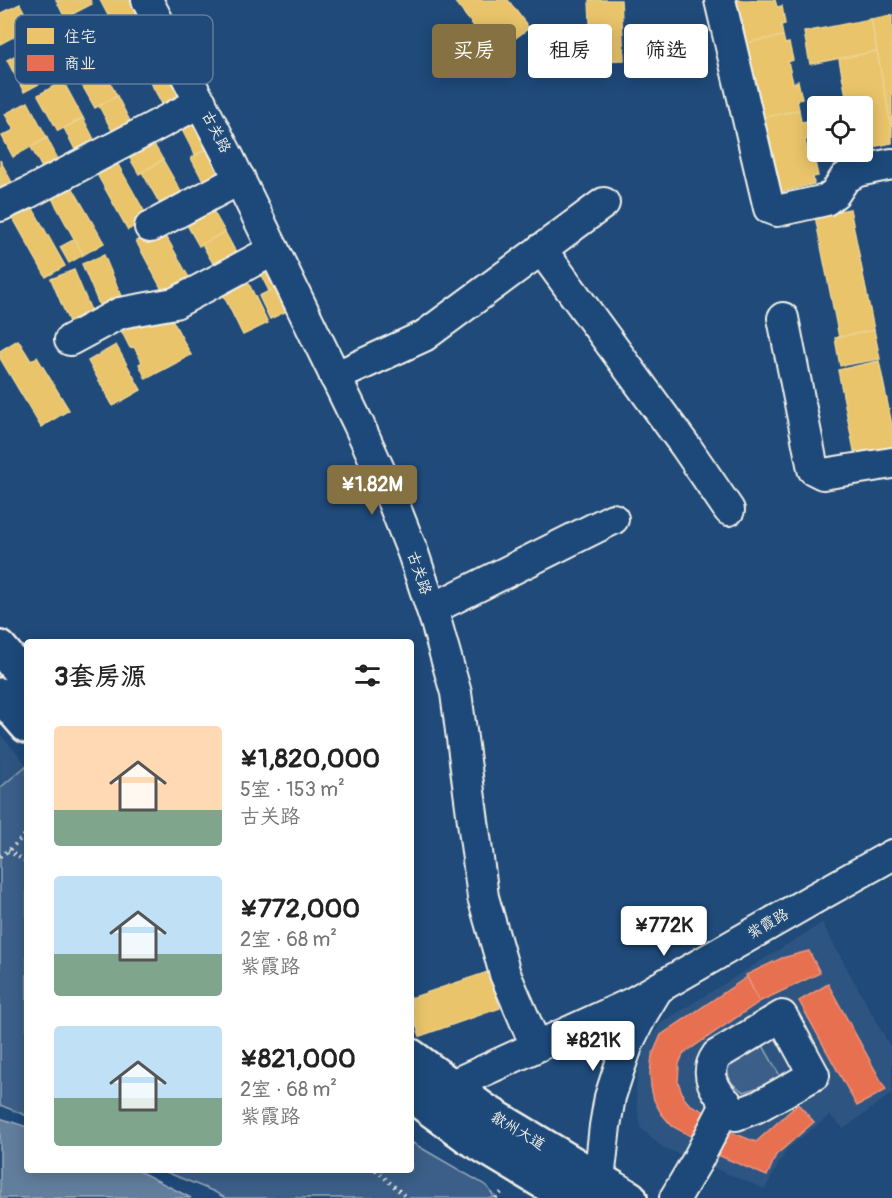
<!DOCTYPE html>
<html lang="zh">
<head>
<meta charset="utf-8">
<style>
	body { margin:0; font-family:Pangolin,"LXGW WenKai TC",sans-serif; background:#f6f6f6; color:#222; height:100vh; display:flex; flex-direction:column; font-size:22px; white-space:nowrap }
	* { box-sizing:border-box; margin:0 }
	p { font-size:20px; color:#767676 }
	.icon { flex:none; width:33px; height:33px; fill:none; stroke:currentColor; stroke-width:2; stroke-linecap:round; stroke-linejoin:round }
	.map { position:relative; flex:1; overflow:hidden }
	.drawer { position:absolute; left:24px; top:639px; width:390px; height:534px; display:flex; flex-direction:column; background:#fff; border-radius:6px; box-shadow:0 3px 15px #0003 }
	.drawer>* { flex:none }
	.guide { position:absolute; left:432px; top:24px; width:369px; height:54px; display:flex; gap:12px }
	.fabs { position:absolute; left:807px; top:96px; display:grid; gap:12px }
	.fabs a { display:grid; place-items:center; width:66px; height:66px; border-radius:6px; background:#fff; box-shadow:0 3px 15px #0003; font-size:30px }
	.price { position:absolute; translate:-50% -51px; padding:0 14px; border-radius:6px; background:#fff; color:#222; font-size:20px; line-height:39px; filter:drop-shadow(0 2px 3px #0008) }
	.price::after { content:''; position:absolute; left:50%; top:36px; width:18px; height:14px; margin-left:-9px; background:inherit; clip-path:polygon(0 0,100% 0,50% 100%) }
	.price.selected { background:#857141; color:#fff }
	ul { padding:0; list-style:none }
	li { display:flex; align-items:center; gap:18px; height:150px; padding:0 30px }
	li span { display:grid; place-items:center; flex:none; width:168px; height:120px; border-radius:6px; color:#555 }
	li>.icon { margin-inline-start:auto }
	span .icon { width:72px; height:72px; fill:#fffc; stroke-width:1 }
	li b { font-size:26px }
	h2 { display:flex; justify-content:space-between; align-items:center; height:72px; padding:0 30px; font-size:26px }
	.pill { padding:0 21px; border-radius:6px; background:#fff; box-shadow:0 3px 15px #0003; font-size:21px; line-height:54px }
	.pill.selected { background:#857141; color:#fff }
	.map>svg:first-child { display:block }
</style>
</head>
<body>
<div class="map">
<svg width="892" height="1198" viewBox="0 0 892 1198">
	<rect width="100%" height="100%" fill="#1f4a7a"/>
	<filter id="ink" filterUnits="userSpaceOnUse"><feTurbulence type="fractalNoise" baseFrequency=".0167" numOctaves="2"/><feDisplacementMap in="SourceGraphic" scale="12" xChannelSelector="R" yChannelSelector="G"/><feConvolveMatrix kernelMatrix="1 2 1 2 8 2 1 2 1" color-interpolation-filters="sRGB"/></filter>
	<g filter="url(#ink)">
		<g fill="#2d5581">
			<path d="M 0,734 L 27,765 L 0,788 Z"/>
			<path d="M 822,923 L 892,1050 L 892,1093 L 844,1129 L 830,1115 L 787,1149 L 765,1189 L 662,1147 L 641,1128 L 637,1108 L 636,1089 L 638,1071 L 643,1054 L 651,1037 L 661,1023 Z"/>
		</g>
		<g fill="#3a5f88" stroke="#97a8b8" stroke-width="1.5">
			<path d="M 27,765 L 27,1116 L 0,1105 L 0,788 Z"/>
			<path d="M 761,1042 L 780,1076 L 762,1086 L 744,1092 C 731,1084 729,1082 727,1067 Z"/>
			<path d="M 411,1142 L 487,1186 L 495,1198 L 225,1198 L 215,1192 L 161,1170 L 411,1170 Z"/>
		</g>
		<path fill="#627e9d" stroke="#9cacbb" stroke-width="1.5" d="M 0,1118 L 27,1127 L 27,1170 L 137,1170 L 191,1198 L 0,1198 Z"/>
		<g fill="#e9c46a" stroke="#ecd290" stroke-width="1.5">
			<path d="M 56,0 L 90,0 L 92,4 L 65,18 Z"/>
			<path d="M 100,0 L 139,0 L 151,24 L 121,40 Z"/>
			<path d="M 457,0 L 508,0 L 529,28 L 495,53 L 455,2 Z"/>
			<path d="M 589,0 L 621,0 L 624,60 L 592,61 Z"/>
			<path d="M 736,0 L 775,0 L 777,7 L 782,6 L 785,24 L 781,25 L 783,36 L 746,43 Z"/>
			<path d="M 20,4 L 32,27 L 0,44 L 0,14 Z"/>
			<path d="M 892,15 L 892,131 L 871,19 Z"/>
			<path d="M 871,19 L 877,51 L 810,64 L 804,32 Z"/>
			<path d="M 783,36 L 785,44 L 789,43 L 793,60 L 788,62 L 793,83 L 798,81 L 802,99 L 797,100 L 799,110 L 762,118 L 746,43 Z"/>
			<path d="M 44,40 L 61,72 L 24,92 L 7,60 Z"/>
			<path d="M 877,51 L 892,131 L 892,143 L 862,149 L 862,106 L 848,106 L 839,59 Z"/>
			<path d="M 100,64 L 117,96 L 95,108 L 77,76 Z"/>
			<path d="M 169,73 L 186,103 L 167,113 L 151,83 Z"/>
			<path d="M 63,81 L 83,118 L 58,131 L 38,95 Z"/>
			<path d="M 117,96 L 134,129 L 116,138 L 99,106 Z"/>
			<path d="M 28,102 L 47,138 L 13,157 L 2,136 L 14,130 L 5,114 Z"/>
			<path d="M 799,110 L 801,122 L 807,121 L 810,139 L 805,140 L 809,159 L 814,158 L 818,176 L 813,177 L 814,184 L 777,193 L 762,118 Z"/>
			<path d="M 193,111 L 212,146 L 195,155 L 177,120 Z"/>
			<path d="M 83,118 L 100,151 L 81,161 L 64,128 Z"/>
			<path d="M 148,134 L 163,160 L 139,174 L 124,148 Z"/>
			<path d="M 47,138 L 63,169 L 47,177 L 31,147 Z"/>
			<path d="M 212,146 L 230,179 L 208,190 L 191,158 Z"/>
			<path d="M 112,154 L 148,218 L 128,230 L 92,165 Z"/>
			<path d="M 0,160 L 17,192 L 0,201 Z"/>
			<path d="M 163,160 L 185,199 L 164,211 L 142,172 Z"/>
			<path d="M 67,178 L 104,243 L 83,255 L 47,189 Z"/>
			<path d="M 27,198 L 65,266 L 46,277 L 8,209 Z"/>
			<path d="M 207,200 L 225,232 L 199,246 L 181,214 Z"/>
			<path d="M 850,209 L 874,330 L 839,337 L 815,216 Z"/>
			<path d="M 161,227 L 193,285 L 167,299 L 136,241 Z"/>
			<path d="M 225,232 L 241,262 L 219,274 L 202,244 Z"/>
			<path d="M 75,239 L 83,255 L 69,263 L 60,247 Z"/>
			<path d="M 104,255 L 123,300 L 101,309 L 82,264 Z"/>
			<path d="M 272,260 L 283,284 L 269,291 L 257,267 Z"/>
			<path d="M 74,270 L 95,320 L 72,329 L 51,279 Z"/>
			<path d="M 244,274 L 268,323 L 243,335 L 219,286 Z"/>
			<path d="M 283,284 L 295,307 L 270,319 L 259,296 Z"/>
			<path d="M 166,308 L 191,355 L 146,379 L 139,364 L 142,362 L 134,347 L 130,348 L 122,332 Z"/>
			<path d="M 874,330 L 880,359 L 840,366 L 835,338 Z"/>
			<path d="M 18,340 L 31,361 L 37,357 L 69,410 L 41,427 L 0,358 L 0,351 Z"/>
			<path d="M 116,345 L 141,390 L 113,406 L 88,361 Z"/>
			<path d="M 879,361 L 892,425 L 892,453 L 856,460 L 838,370 Z"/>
			<path d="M 488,972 L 500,1008 L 420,1036 L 411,1011 L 411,998 Z"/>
		</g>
		<g fill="#e76f51" stroke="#eb967e" stroke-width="1.5">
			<path d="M 809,951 L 820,973 L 759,1002 L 746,975 L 782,958 Z"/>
			<path d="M 747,977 L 759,1002 L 683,1054 L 679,1064 L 678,1082 L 684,1098 L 689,1104 L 709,1114 L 696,1139 L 672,1126 L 661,1113 L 654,1100 L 651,1087 L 650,1073 L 652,1056 L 661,1035 Z"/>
			<path d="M 828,984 L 886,1090 L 857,1106 L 799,1001 Z"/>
			<path d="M 798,1104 L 814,1122 L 776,1155 L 767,1176 L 718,1155 L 728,1131 L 756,1142 Z"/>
		</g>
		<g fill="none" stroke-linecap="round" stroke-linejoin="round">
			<g stroke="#f4f1e8" stroke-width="34">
				<g id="minor">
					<path d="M 147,0 L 228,156 L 358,423 L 387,487 L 413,553 L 436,622 L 456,693 L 483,897 L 505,974 L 536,1046"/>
					<path d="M 720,0 L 769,208 L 777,211 L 826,200 L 835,193 L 845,178 L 858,171 L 892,164"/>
					<path d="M 0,206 L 28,193 L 201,102"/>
					<path d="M 150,227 L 240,179"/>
					<path d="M 541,249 L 686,447 L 729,510"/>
					<path d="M 783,318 L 813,469 L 823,474 L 892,463"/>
					<path d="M 70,340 L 120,313 L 175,303 L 274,250"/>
					<path d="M 335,377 L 424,336 L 604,203"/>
					<path d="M 432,609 L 613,519"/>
					<path d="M 782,1016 L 814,1075 L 757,1107 L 736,1115 C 722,1097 700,1079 717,1055 Z"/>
					<path d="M 450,1086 L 632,1003 L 815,898 L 892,855"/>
					<path d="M 587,1198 L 599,1180 L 605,1126 L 610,1097 L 619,1069 L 629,1041 L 643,1013 L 658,988"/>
					<path d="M 675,1198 L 697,1161 L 727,1103"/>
				</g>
			</g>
			<g stroke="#f4f1e8" stroke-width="38">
				<g id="highway">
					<path d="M 0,648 L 27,680"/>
					<path d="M 0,695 L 27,726"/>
					<path d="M 411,1056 L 484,1110 L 630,1198"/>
					<path d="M 411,1095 L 467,1136 L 570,1198"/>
				</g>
			</g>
			<g stroke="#f4f1e8" stroke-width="4" stroke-dasharray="1.5 4.5" stroke-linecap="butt">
				<path d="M 8,851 L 27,862"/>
				<path d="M 0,856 L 8,851 L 27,833"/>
				<path d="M 376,1170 L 407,1198"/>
				<path d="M 496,1198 L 504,1190"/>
			</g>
			<use href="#minor" stroke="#1f4a7a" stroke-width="30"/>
			<use href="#highway" stroke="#1f4a7a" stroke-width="33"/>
		</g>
	</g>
	<g text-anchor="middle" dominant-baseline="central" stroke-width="6" stroke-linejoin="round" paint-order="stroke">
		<g font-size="15" fill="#f4f1e8" stroke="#1f4a7a">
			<text transform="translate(216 132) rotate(63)">古关路</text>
			<text transform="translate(419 573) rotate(71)">古关路</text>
			<text transform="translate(768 924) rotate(-30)">紫霞路</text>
			<text transform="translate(518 1131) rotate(31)">歙州大道</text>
		</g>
	</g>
	<rect x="15" y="15" width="198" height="69" rx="9" fill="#1f4a7a" stroke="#5f7c9b" stroke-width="1.5"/>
	<rect x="27" y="28" width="27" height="16" fill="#e9c46a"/>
	<rect x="27" y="55" width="27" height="16" fill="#e76f51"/>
	<g font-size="16" fill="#f4f1e8">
		<text x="64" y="42">住宅</text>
		<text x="64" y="69">商业</text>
	</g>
</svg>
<div class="fabs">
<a><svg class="icon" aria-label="locate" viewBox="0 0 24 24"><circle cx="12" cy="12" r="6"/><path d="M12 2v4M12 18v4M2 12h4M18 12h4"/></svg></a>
</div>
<b class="price selected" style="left:372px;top:516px">¥1.82M</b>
<b class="price" style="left:664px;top:957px">¥772K</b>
<b class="price" style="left:593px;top:1072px">¥821K</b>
<div class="guide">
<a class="pill selected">买房</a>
<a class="pill">租房</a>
<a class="pill">筛选</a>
</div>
<section class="drawer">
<h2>3套房源<svg class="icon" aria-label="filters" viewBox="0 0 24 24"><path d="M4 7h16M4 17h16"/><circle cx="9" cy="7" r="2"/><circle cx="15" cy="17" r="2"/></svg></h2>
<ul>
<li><span style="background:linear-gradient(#ffd9b3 70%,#7fa58c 0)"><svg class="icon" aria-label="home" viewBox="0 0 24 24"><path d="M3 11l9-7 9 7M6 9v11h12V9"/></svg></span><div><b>¥1,820,000</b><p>5室 · 153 m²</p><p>古关路</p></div></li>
<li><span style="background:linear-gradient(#bfe0f5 65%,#7fa58c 0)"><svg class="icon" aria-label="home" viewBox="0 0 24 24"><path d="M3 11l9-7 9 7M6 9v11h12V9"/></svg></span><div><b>¥772,000</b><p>2室 · 68 m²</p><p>紫霞路</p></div></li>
<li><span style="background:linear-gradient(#bfe0f5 60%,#7fa58c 0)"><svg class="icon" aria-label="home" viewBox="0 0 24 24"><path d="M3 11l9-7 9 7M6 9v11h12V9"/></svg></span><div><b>¥821,000</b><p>2室 · 68 m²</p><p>紫霞路</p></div></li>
</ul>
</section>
</div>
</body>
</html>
